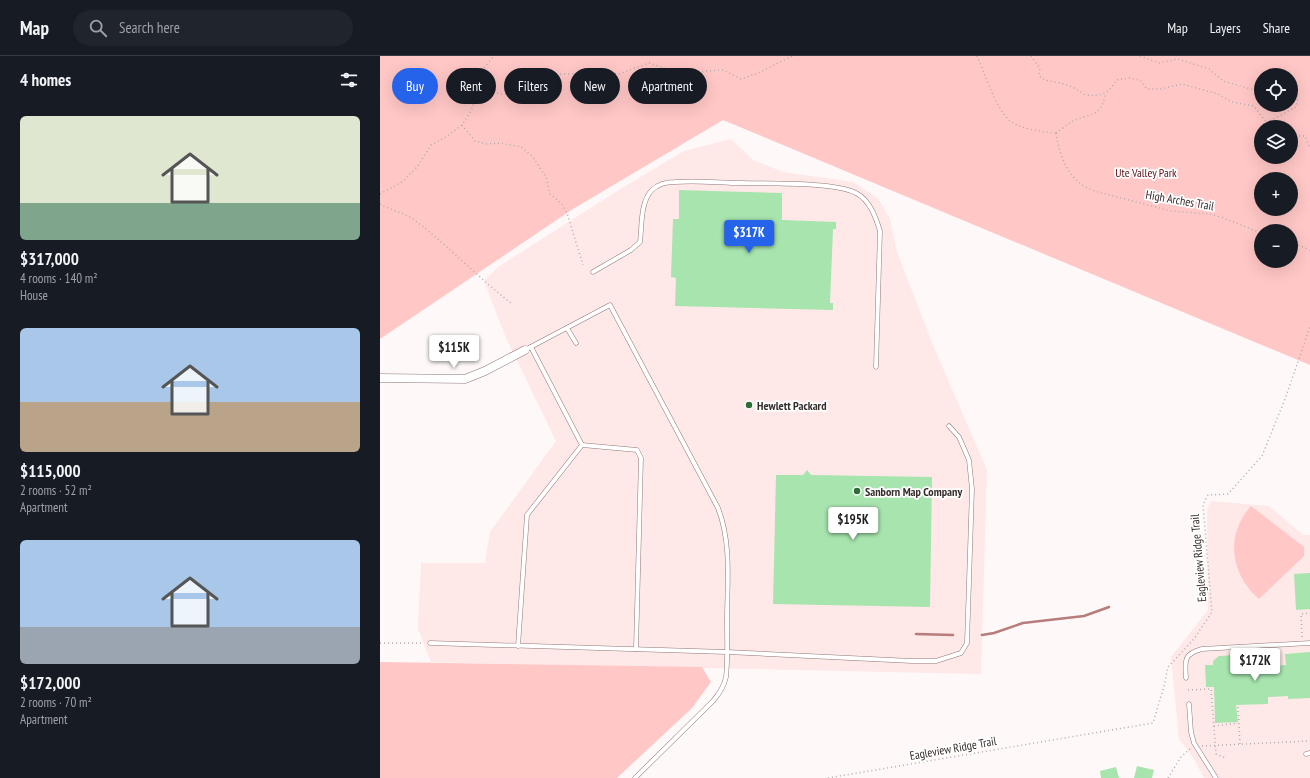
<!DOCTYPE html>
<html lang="en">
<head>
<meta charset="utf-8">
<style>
	body { margin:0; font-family:"PT Sans Narrow",sans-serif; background:#20242c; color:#f1f3f6; height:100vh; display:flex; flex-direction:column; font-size:15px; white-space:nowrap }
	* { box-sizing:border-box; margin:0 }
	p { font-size:13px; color:#9ea1a6 }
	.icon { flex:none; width:22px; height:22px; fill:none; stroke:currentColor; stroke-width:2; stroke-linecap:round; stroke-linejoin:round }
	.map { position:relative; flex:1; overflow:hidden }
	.panel { display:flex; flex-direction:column; background:#171b24; width:380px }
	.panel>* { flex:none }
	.hud { position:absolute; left:12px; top:12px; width:380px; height:36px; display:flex; gap:8px }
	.tools { position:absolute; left:874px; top:12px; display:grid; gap:8px }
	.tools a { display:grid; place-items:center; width:44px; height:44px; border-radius:50%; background:#171b24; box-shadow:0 4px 16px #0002; font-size:20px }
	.price { position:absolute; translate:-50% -34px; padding:0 9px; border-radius:4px; background:#fff; color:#222; font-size:13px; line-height:26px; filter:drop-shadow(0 1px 2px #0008) }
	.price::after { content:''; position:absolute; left:50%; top:24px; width:12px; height:9px; margin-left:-6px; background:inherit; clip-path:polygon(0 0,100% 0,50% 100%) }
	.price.on { background:#2563eb; color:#fff }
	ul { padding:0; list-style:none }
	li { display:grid; align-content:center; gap:8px; height:212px; padding:0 20px }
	li span { display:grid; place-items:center; height:124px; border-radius:6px; color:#555 }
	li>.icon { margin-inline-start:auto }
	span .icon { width:72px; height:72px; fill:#fffc; stroke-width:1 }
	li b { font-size:17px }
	h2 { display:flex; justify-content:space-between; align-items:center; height:48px; padding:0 20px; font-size:17px }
	.chip { padding:0 14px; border-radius:18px; background:#171b24; box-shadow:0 4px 16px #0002; font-size:14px; line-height:36px }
	.chip.on { background:#2563eb; color:#fff }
	header { display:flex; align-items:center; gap:24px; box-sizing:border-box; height:56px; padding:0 20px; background:#171b24; border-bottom:1px solid #363941 }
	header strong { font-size:19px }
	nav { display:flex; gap:22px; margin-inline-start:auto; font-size:14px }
	.search { width:280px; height:36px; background:#20242c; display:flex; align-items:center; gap:10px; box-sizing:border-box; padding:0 14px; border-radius:22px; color:#9ea1a6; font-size:15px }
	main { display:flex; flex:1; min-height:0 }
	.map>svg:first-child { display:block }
</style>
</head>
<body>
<header>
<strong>Map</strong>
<div class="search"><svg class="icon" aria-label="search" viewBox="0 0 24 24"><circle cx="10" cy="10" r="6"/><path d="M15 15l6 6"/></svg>Search here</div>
<nav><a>Map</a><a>Layers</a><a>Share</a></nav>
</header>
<main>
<section class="panel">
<h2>4 homes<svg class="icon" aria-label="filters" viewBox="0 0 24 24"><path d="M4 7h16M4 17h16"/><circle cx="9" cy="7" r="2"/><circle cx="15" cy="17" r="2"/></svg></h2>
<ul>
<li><span style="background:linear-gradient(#dfe7d0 70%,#7fa58c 0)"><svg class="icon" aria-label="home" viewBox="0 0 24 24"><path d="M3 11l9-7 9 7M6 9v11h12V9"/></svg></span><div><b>$317,000</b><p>4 rooms · 140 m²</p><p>House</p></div></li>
<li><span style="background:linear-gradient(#a9c7e8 60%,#b9a48a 0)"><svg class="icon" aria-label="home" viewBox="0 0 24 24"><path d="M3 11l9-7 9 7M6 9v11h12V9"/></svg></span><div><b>$115,000</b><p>2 rooms · 52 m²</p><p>Apartment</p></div></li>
<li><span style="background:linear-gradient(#a9c7e8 70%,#9aa5b1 0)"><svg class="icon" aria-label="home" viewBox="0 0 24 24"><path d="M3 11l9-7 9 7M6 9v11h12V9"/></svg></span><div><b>$172,000</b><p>2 rooms · 70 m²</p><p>Apartment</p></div></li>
</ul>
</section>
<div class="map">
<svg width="930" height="722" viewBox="0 0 930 722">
	<rect width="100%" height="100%" fill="#fef8f8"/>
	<g fill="#fee8e8">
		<path d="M 351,83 L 373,104 L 403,116 L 473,126 L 498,142 L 510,163 L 517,196 L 553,289 L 607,414 L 601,618 L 51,606 L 38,573 L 41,507 L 105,507 L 110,476 L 176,385 L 126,282 L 104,225 L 118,211 L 242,132 L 304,95 Z"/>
		<path d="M 831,445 L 889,450 L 923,479 L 930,479 L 930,722 L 824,722 L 814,703 L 799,683 L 791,601 L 828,554 L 827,453 Z"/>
	</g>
	<g fill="#ffc7c6" fill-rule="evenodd">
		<path d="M 0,0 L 930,0 L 930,309 L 343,64 L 193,153 L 0,283 ZM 881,19 L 911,19 L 911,49 L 881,49 ZM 881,71 L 911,71 L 911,101 L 881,101 ZM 881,123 L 911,123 L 911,153 L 881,153 ZM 881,175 L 911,175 L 911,205 L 881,205 Z"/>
		<path d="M 871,450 L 924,491 L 924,500 L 879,543 C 850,518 845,479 871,450 Z"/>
		<path d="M 0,606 L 322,611 L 331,626 L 312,652 L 237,722 L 0,722 Z"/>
	</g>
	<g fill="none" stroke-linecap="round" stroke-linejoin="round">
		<g stroke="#b87c7c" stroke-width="2.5">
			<path d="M 536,578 L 573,579"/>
			<path d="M 602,579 L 614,577 L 643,567 L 704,560 L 729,551"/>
		</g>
	</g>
	<g fill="#a7e4ae">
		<path d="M 299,134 L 402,137 L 402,164 L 456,166 L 456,173 L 453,173 L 450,247 L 453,247 L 453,254 L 295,250 L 296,222 L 291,221 L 293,163 L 299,163 Z"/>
		<path d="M 427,414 L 431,419 L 552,421 L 550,551 L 393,548 L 396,419 L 423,419 Z"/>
		<path d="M 930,517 L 930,553 L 916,554 L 914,518 Z"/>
		<path d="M 930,596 L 930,642 L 908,643 L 908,640 L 888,641 L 888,648 L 856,649 L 858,666 L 835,667 L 834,631 L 826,631 L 825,609 L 833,609 L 833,605 L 839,600 L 885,597 L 886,610 L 906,609 L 905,598 Z"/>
		<path d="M 757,710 L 774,714 L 772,722 L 754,722 Z"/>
		<path d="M 736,711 L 739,722 L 721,722 L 720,715 Z"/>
	</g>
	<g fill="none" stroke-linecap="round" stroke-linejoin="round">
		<g stroke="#8f7877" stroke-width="5">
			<g id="lane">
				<path d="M 213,216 L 251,194 L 260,186 C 262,171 260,146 272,134 C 278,128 287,126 295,126 C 317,124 340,127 362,127 C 388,128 455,126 476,137 C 490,144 496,162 500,175 L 496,311"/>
				<path d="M 187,272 L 196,287"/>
				<path d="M 145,294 L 230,249 L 338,452 C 352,488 347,528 347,565 C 347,583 348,603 346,621 C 344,631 339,638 333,645 L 255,722"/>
				<path d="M 202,389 L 257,394 L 261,402 L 256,593"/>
				<path d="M 50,587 L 347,596 L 532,605 L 556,605 L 581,597 L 587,587 L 592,433 L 589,404 L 579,381 L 569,370"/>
				<path d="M 138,590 L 147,459 L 202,389 L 151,291"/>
				<path d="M 806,622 C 805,605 803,598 822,593 L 930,587"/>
				<path d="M 809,648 L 811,676 L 814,687 L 836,722"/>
				<path d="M 926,698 L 930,697"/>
			</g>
		</g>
		<g stroke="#8f7877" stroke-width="9">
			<path id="street" d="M 0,322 L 85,323 L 105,315 L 145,294"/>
		</g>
		<g stroke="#b3abab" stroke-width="1.5" stroke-dasharray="1 3" stroke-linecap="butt">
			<path d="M 597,0 C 605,18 615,51 629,64 C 639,73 663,76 676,77"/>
			<path d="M 651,0 L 660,12 L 659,20 C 668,27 675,25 684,28 C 692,30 698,34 705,39 C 720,40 729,39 736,24 L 749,22 L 760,24 L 767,33 L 781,33 L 802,28 L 838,38 L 852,46 L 874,50 L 886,66"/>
			<path d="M 760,0 L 780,7 L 798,3 L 829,13 L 843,25 L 881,36"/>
			<path d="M 98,37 L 109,34 L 120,38 L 131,38 L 156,31 L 176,18 L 195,18 L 211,13 L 239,18 L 269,7 L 307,20 L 326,15 L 343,14 L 361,23 L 376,18 L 412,0"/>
			<path d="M 82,69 L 95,85 L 107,88 L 120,87 L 141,91 L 152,100 L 166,121 L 170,138 L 181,147 L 187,157 L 203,209"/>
			<path d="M 884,71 L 882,69 L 916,51 L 918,41 L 914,36 L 911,36"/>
			<path d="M 676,77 C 679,96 685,116 701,128 C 705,132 713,134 718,136 L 791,155 L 829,158 L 841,161 L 881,177"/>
			<path d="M 676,77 C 681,74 686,69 691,66 C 707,57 721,63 725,39"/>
			<path d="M 911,80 L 925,80 L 930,93"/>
			<path d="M 0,138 L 22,126 L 37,111 L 51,89 L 66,81 L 82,69 L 91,55 L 98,37 L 98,26 L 102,14 L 114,0"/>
			<path d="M 0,148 C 10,154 24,157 33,163 C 68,189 97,221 131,247"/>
			<path d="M 911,186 L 930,194"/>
			<path d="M 922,581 L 921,558 L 930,557"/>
			<path d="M 0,587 L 44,587"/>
			<path d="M 808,634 L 831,633 L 836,698 L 846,702"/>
			<path d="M 858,651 L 860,688"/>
			<path d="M 834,670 L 858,667"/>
			<path d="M 822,690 L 930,685"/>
			<path d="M 448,722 L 773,667 L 784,630 L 788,611 L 814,583 L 832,556 L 823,449 L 828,439 L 848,438 L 882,400 L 905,343 L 930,271"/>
			<path d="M 788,722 L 801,701 L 811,692"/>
		</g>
		<use href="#lane" stroke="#fff" stroke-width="4"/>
		<use href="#street" stroke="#fff" stroke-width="8"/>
	</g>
	<g fill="#2c6e38" stroke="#fff" stroke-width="1.5">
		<circle cx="369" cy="349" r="4"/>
		<circle cx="477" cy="435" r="4"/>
	</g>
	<g text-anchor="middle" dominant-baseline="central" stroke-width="3.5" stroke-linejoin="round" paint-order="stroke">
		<g font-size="12" fill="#581119" stroke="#fff">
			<text x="766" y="116">Ute Valley Park</text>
		</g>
		<g font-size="12" fill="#362c2c" stroke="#fff">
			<text transform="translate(800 144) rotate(10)">High Arches Trail</text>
			<text transform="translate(818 502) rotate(-95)">Eagleview Ridge Trail</text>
			<text transform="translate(573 692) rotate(-10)">Eagleview Ridge Trail</text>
		</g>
		<g font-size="12" font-weight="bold" fill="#362c2c" stroke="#fff" text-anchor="start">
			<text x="377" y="349">Hewlett Packard</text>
			<text x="485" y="435">Sanborn Map Company</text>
		</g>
	</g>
</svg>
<div class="tools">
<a><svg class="icon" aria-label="locate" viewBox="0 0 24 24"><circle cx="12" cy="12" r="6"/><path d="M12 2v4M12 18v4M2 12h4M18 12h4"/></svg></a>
<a><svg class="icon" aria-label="layers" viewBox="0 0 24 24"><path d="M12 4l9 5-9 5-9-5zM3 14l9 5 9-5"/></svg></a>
<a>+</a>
<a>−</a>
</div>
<b class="price on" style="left:369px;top:198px">$317K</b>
<b class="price" style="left:74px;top:313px">$115K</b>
<b class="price" style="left:473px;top:485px">$195K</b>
<b class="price" style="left:875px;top:626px">$172K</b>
<div class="hud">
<a class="chip on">Buy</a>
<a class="chip">Rent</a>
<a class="chip">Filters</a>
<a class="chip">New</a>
<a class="chip">Apartment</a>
</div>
</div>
</main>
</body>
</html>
